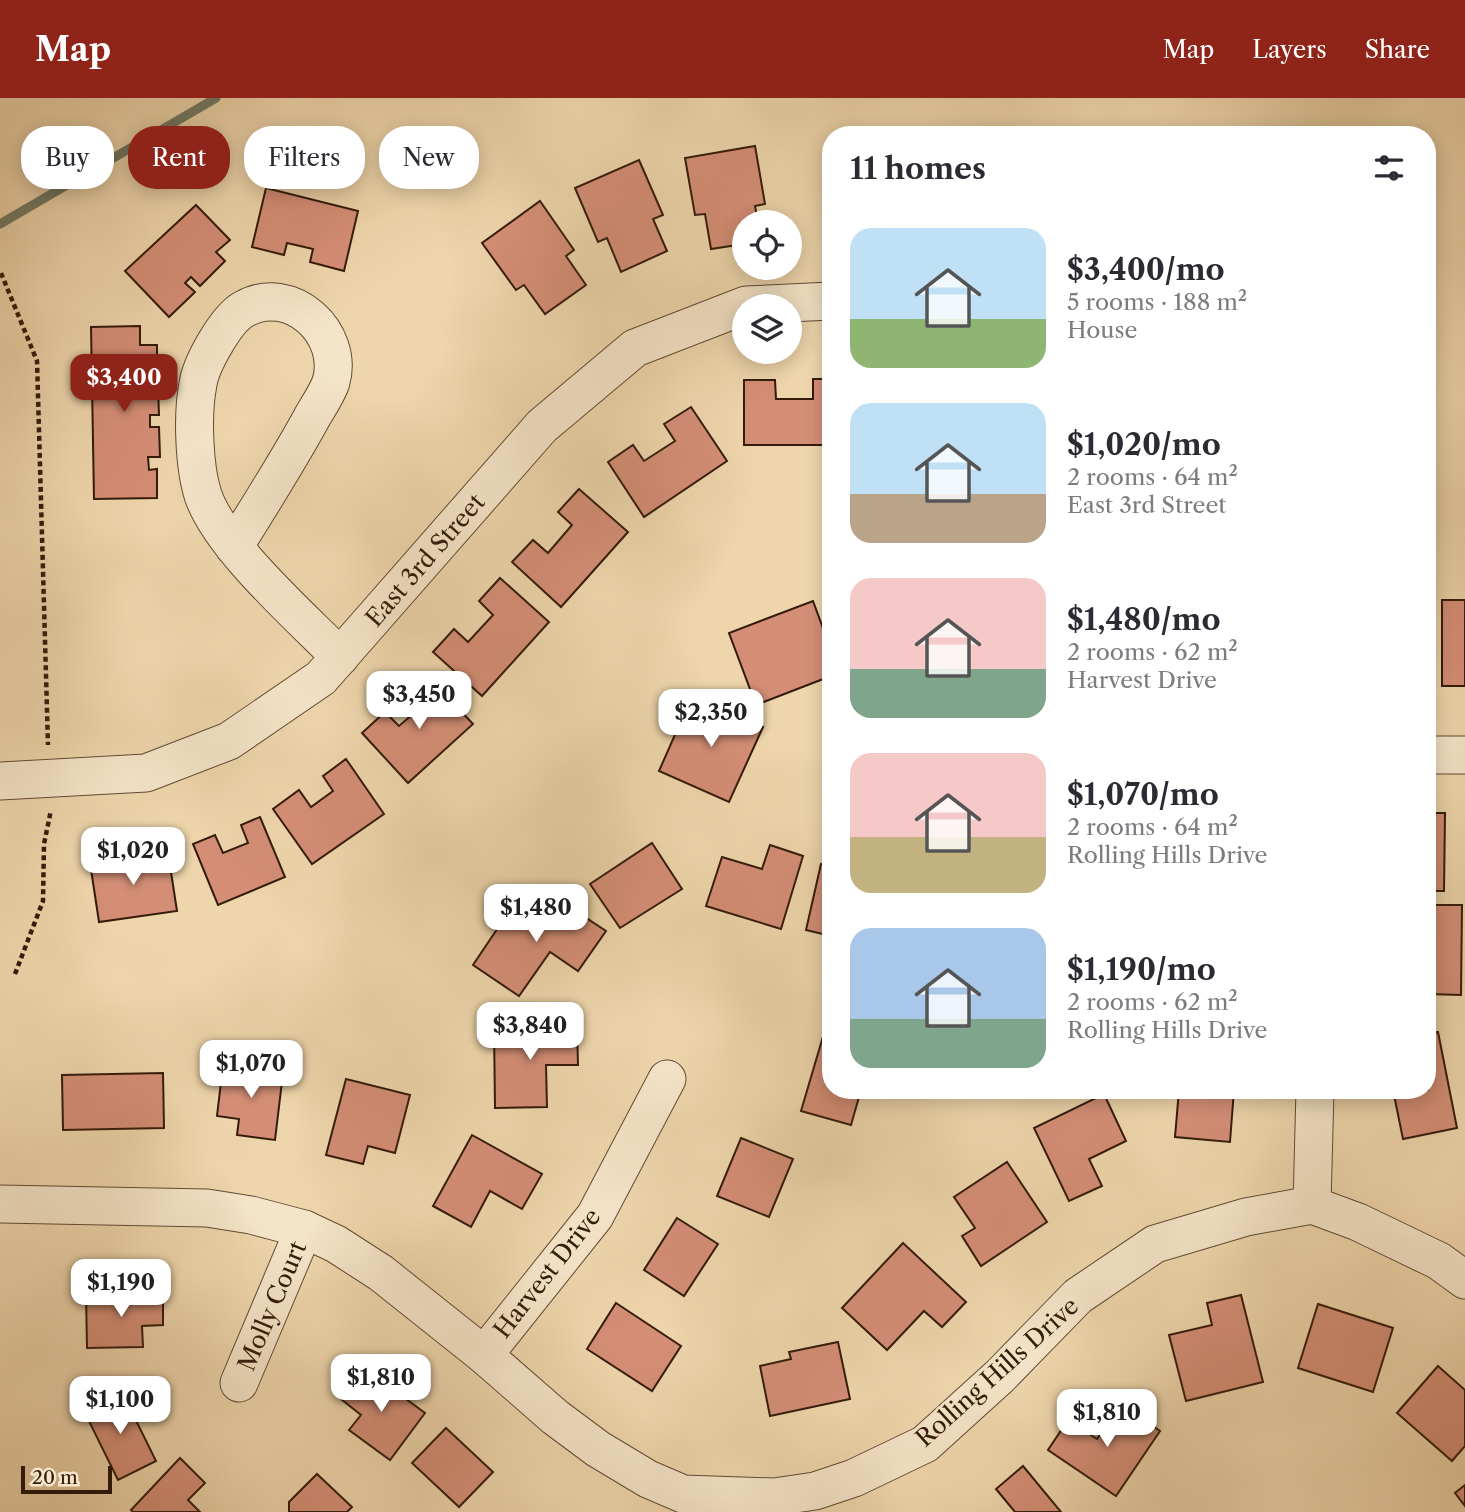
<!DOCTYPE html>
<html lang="en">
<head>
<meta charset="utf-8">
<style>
	body { margin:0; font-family:"Libre Caslon Text",serif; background:#f2f2f3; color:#2b2b33; height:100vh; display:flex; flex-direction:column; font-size:26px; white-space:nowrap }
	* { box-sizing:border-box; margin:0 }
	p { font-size:23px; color:#7c7c81 }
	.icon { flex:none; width:38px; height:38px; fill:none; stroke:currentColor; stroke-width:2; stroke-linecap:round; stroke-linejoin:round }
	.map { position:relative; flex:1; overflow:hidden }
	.drawer { position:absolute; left:822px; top:28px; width:614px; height:973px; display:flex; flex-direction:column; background:#fff; border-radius:28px; box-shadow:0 4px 18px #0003 }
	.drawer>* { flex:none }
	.top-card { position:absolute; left:21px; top:28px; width:665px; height:63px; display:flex; gap:14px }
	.fabs { position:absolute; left:732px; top:112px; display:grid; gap:14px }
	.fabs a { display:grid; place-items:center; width:70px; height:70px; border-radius:50%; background:#fff; box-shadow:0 4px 18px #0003; font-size:35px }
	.scale { position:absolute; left:21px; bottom:18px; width:91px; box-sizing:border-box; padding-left:7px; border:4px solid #341b0a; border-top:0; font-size:19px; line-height:24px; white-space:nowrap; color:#341b0a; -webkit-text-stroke:5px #f4e4c8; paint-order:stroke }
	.price { position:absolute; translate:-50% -60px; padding:0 16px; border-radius:14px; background:#fff; color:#222; font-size:23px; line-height:46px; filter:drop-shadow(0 2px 4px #0008) }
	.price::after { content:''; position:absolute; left:50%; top:42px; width:21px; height:16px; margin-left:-10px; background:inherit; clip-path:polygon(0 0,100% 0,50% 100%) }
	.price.selected { background:#8f2418; color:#fff }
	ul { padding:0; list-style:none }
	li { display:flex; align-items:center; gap:21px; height:175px; padding:0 28px }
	li span { display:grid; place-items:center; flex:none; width:196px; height:140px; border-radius:21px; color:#555 }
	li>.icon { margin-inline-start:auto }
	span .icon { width:84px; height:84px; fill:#fffc; stroke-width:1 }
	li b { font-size:30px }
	h2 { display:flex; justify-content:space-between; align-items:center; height:84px; padding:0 28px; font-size:30px }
	.pill { padding:0 24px; border-radius:28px; background:#fff; box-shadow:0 4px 18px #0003; font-size:24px; line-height:63px }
	.pill.selected { background:#8f2418; color:#fff }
	header { display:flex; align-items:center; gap:42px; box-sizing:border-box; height:98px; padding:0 35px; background:#8f2418; color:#fff }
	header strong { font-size:33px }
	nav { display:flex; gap:38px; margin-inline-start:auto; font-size:24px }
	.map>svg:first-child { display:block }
</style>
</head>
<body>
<header>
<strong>Map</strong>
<nav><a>Map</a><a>Layers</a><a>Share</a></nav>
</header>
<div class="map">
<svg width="1465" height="1414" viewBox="0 0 1465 1414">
	<rect width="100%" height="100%" fill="#eed5ab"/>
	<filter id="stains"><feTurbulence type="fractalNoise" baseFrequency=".00286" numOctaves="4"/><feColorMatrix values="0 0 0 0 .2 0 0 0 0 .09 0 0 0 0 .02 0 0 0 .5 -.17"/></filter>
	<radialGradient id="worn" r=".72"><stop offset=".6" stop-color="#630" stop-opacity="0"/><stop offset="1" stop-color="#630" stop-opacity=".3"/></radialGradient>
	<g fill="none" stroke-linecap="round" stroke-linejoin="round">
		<path stroke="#727a66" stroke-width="9" d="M 0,126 L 216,0"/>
	</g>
	<g fill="#d48e76" stroke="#341b0a" stroke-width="2">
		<path d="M 755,48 L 765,106 L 755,108 L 758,124 L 744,124 L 744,146 L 711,151 L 705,116 L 695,117 L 685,60 Z"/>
		<path d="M 639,62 L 663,117 L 653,121 L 667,153 L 621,174 L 607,140 L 598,144 L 575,90 Z"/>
		<path d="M 266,90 L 358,113 L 344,173 L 310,164 L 313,151 L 287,145 L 284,157 L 252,149 Z"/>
		<path d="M 540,103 L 574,152 L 566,158 L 586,187 L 545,216 L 524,187 L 516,192 L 482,145 Z"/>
		<path d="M 196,107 L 230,142 L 216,154 L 225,163 L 200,188 L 191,179 L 185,185 L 195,194 L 169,219 L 125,173 Z"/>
		<path d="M 140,228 L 140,247 L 157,247 L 157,275 L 148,275 L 148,290 L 158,290 L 159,317 L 150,317 L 150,329 L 159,329 L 160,359 L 148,359 L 149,372 L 157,371 L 157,400 L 94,401 L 91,229 Z"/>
		<path d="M 813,281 L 831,281 L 831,347 L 744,347 L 744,282 L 775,282 L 776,301 L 813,301 Z"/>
		<path d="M 691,309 L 727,363 L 644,419 L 608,364 L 633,347 L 644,363 L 675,343 L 664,326 Z"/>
		<path d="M 579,391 L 628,434 L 561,509 L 512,464 L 533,442 L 548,455 L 572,427 L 558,414 Z"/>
		<path d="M 500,480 L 549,524 L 482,598 L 433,554 L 454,531 L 468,544 L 493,517 L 479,503 Z"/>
		<rect x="1442" y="502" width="23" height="86"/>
		<path d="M 813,503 L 831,552 L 831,578 L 756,607 L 729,535 Z"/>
		<path d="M 427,577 L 473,626 L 408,685 L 362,635 L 385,614 L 399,628 L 420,610 L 407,596 Z"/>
		<path d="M 692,598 L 763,629 L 729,704 L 659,673 Z"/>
		<path d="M 346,661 L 384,716 L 312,766 L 273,711 L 299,692 L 311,709 L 333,693 L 323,678 Z"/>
		<path d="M 1428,715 L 1445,715 L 1444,793 L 1428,793 Z"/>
		<path d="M 260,719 L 285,779 L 218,807 L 193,746 L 215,737 L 223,755 L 248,745 L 241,727 Z"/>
		<path d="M 652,745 L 682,791 L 620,830 L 590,786 Z"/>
		<path d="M 770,747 L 803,758 L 781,831 L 706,808 L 722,759 L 762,771 Z"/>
		<path d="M 167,748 L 177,813 L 99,824 L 89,758 L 115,755 L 117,774 L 145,770 L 142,752 Z"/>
		<path d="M 821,766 L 831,768 L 831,838 L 806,832 Z"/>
		<path d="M 520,797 L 558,823 L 568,808 L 606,833 L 578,873 L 550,854 L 519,898 L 473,867 Z"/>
		<path d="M 1428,807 L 1462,807 L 1461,897 L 1428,896 Z"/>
		<path d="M 827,925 L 831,927 L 831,992 L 861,992 L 851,1027 L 801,1013 Z"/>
		<path d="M 577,927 L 578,967 L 546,967 L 547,1009 L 495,1010 L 494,928 Z"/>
		<path d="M 1438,934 L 1457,1030 L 1403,1041 L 1393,992 L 1428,992 L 1428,936 Z"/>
		<path d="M 223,967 L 283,975 L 275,1042 L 237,1037 L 239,1021 L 217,1018 Z"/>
		<path d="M 163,975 L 164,1030 L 63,1032 L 62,977 Z"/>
		<path d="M 346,981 L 410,997 L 395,1055 L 368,1048 L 363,1066 L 326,1057 Z"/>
		<path d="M 1179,992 L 1234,992 L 1230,1044 L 1175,1039 Z"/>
		<path d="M 1104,996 L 1126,1043 L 1089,1061 L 1102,1088 L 1069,1103 L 1034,1030 Z"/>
		<path d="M 472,1037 L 542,1076 L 522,1111 L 490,1093 L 471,1129 L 433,1108 Z"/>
		<path d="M 741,1040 L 793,1061 L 769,1119 L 717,1098 Z"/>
		<path d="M 1007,1064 L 1047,1124 L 981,1168 L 962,1138 L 975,1130 L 954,1099 Z"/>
		<path d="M 677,1120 L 718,1146 L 684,1198 L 644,1172 Z"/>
		<path d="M 903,1145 L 966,1204 L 942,1229 L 924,1213 L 887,1252 L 842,1210 Z"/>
		<path d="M 163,1195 L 163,1227 L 142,1228 L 143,1249 L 87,1250 L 86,1197 Z"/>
		<path d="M 1241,1197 L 1263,1284 L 1186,1303 L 1169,1237 L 1212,1227 L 1207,1205 Z"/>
		<path d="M 616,1205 L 681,1248 L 652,1293 L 587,1251 Z"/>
		<path d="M 1318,1206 L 1393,1230 L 1373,1294 L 1298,1270 Z"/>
		<path d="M 838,1244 L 850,1301 L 770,1318 L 760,1268 L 791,1261 L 789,1254 Z"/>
		<path d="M 1438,1268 L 1465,1292 L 1465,1348 L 1452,1363 L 1397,1315 Z"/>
		<path d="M 364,1270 L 425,1315 L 390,1362 L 349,1332 L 361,1317 L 341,1301 Z"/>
		<path d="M 122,1294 L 156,1363 L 118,1382 L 84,1313 Z"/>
		<path d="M 1121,1306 L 1160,1333 L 1116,1398 L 1048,1352 L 1068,1322 L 1097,1341 Z"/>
		<path d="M 446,1330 L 493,1374 L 459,1409 L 412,1365 Z"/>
		<path d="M 180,1360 L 205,1385 L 188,1402 L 200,1414 L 133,1414 L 131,1412 Z"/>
		<path d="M 1023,1368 L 1061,1414 L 1015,1414 L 996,1391 Z"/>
		<path d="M 317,1376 L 352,1409 L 347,1414 L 289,1414 L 289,1404 Z"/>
		<path d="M 1465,1387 L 1465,1408 L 1455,1395 Z"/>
	</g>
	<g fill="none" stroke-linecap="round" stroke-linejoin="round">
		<g stroke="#624a32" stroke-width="39">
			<g id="minor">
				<path d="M 234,449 C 260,407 287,365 311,321 C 317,310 327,296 331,284 C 345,235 291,185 244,211 C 226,221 201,266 198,286 C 192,316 194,369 203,397 C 220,448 301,519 340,559"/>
				<path d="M 1428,657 L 1465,657"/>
				<path d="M 0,683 L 146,675 L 229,643 L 321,580 L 542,328 L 635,250 L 746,207 L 831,203"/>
				<path d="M 0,1106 L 207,1110 L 251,1117 L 304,1131 L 336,1146 L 381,1175 L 484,1257 L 555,1319 L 598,1351 L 648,1381 L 683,1396 L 774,1399 L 815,1393 L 854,1380 L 925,1346 L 1000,1278 L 1078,1198 L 1155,1146 L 1246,1119 L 1312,1107 L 1358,1124 L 1439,1163 L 1465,1182"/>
				<path d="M 1312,1107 L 1315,992"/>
				<path d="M 484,1257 L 595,1118 L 667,981"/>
				<path d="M 239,1285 L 304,1131"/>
			</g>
		</g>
		<g stroke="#341b0a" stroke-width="4.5" stroke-dasharray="5 3.5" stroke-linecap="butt">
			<path d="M 1,175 L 37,263 L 48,647"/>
			<path d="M 15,876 L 43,803 L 44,746 L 51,712"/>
		</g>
		<use href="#minor" stroke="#f4e4c8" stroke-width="37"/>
	</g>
	<g text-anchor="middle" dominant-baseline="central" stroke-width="5" stroke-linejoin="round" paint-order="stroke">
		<g font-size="24" fill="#341b0a" stroke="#f4e4c8">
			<text transform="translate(425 462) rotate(-49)">East 3rd Street</text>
			<text transform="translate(547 1175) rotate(-52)">Harvest Drive</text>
			<text transform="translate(272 1208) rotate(-67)">Molly Court</text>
			<text transform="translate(997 1274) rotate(-42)">Rolling Hills Drive</text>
		</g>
	</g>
	<rect width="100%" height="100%" filter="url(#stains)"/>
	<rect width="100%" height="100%" fill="url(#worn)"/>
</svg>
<div class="fabs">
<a><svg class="icon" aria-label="locate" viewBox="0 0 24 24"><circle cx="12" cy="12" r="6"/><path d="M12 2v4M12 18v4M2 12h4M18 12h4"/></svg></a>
<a><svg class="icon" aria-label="layers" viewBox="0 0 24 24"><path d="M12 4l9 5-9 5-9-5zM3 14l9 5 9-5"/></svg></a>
</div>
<div class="scale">20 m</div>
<b class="price selected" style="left:124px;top:316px">$3,400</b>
<b class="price" style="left:419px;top:633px">$3,450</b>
<b class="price" style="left:711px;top:651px">$2,350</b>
<b class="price" style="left:133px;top:789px">$1,020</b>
<b class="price" style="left:536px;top:846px">$1,480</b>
<b class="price" style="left:530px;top:964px">$3,840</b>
<b class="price" style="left:251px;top:1002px">$1,070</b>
<b class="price" style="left:121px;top:1221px">$1,190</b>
<b class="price" style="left:381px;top:1316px">$1,810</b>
<b class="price" style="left:120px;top:1338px">$1,100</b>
<b class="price" style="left:1107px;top:1351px">$1,810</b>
<div class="top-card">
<a class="pill">Buy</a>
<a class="pill selected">Rent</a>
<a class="pill">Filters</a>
<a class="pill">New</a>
</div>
<section class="drawer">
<h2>11 homes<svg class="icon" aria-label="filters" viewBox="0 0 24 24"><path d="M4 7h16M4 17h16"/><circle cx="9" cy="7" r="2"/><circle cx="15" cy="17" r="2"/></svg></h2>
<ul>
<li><span style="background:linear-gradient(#bfe0f5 65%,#8fb573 0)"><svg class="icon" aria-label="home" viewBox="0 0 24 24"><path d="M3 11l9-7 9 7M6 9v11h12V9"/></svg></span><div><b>$3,400/mo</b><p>5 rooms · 188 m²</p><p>House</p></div></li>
<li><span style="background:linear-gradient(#bfe0f5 65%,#b9a48a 0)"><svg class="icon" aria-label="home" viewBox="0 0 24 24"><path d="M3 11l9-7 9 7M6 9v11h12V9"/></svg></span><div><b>$1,020/mo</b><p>2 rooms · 64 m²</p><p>East 3rd Street</p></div></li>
<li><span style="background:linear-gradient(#f6c9c9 65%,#7fa58c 0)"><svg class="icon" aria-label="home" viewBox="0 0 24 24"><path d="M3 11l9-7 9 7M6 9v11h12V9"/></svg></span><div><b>$1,480/mo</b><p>2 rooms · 62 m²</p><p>Harvest Drive</p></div></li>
<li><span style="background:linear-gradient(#f6c9c9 60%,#c2b280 0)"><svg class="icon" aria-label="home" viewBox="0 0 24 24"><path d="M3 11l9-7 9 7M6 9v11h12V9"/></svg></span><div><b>$1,070/mo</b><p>2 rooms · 64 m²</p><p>Rolling Hills Drive</p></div></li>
<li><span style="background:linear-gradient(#a9c7e8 65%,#7fa58c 0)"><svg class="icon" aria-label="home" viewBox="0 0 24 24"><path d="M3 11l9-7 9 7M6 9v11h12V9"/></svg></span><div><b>$1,190/mo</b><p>2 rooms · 62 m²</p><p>Rolling Hills Drive</p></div></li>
</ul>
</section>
</div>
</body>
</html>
